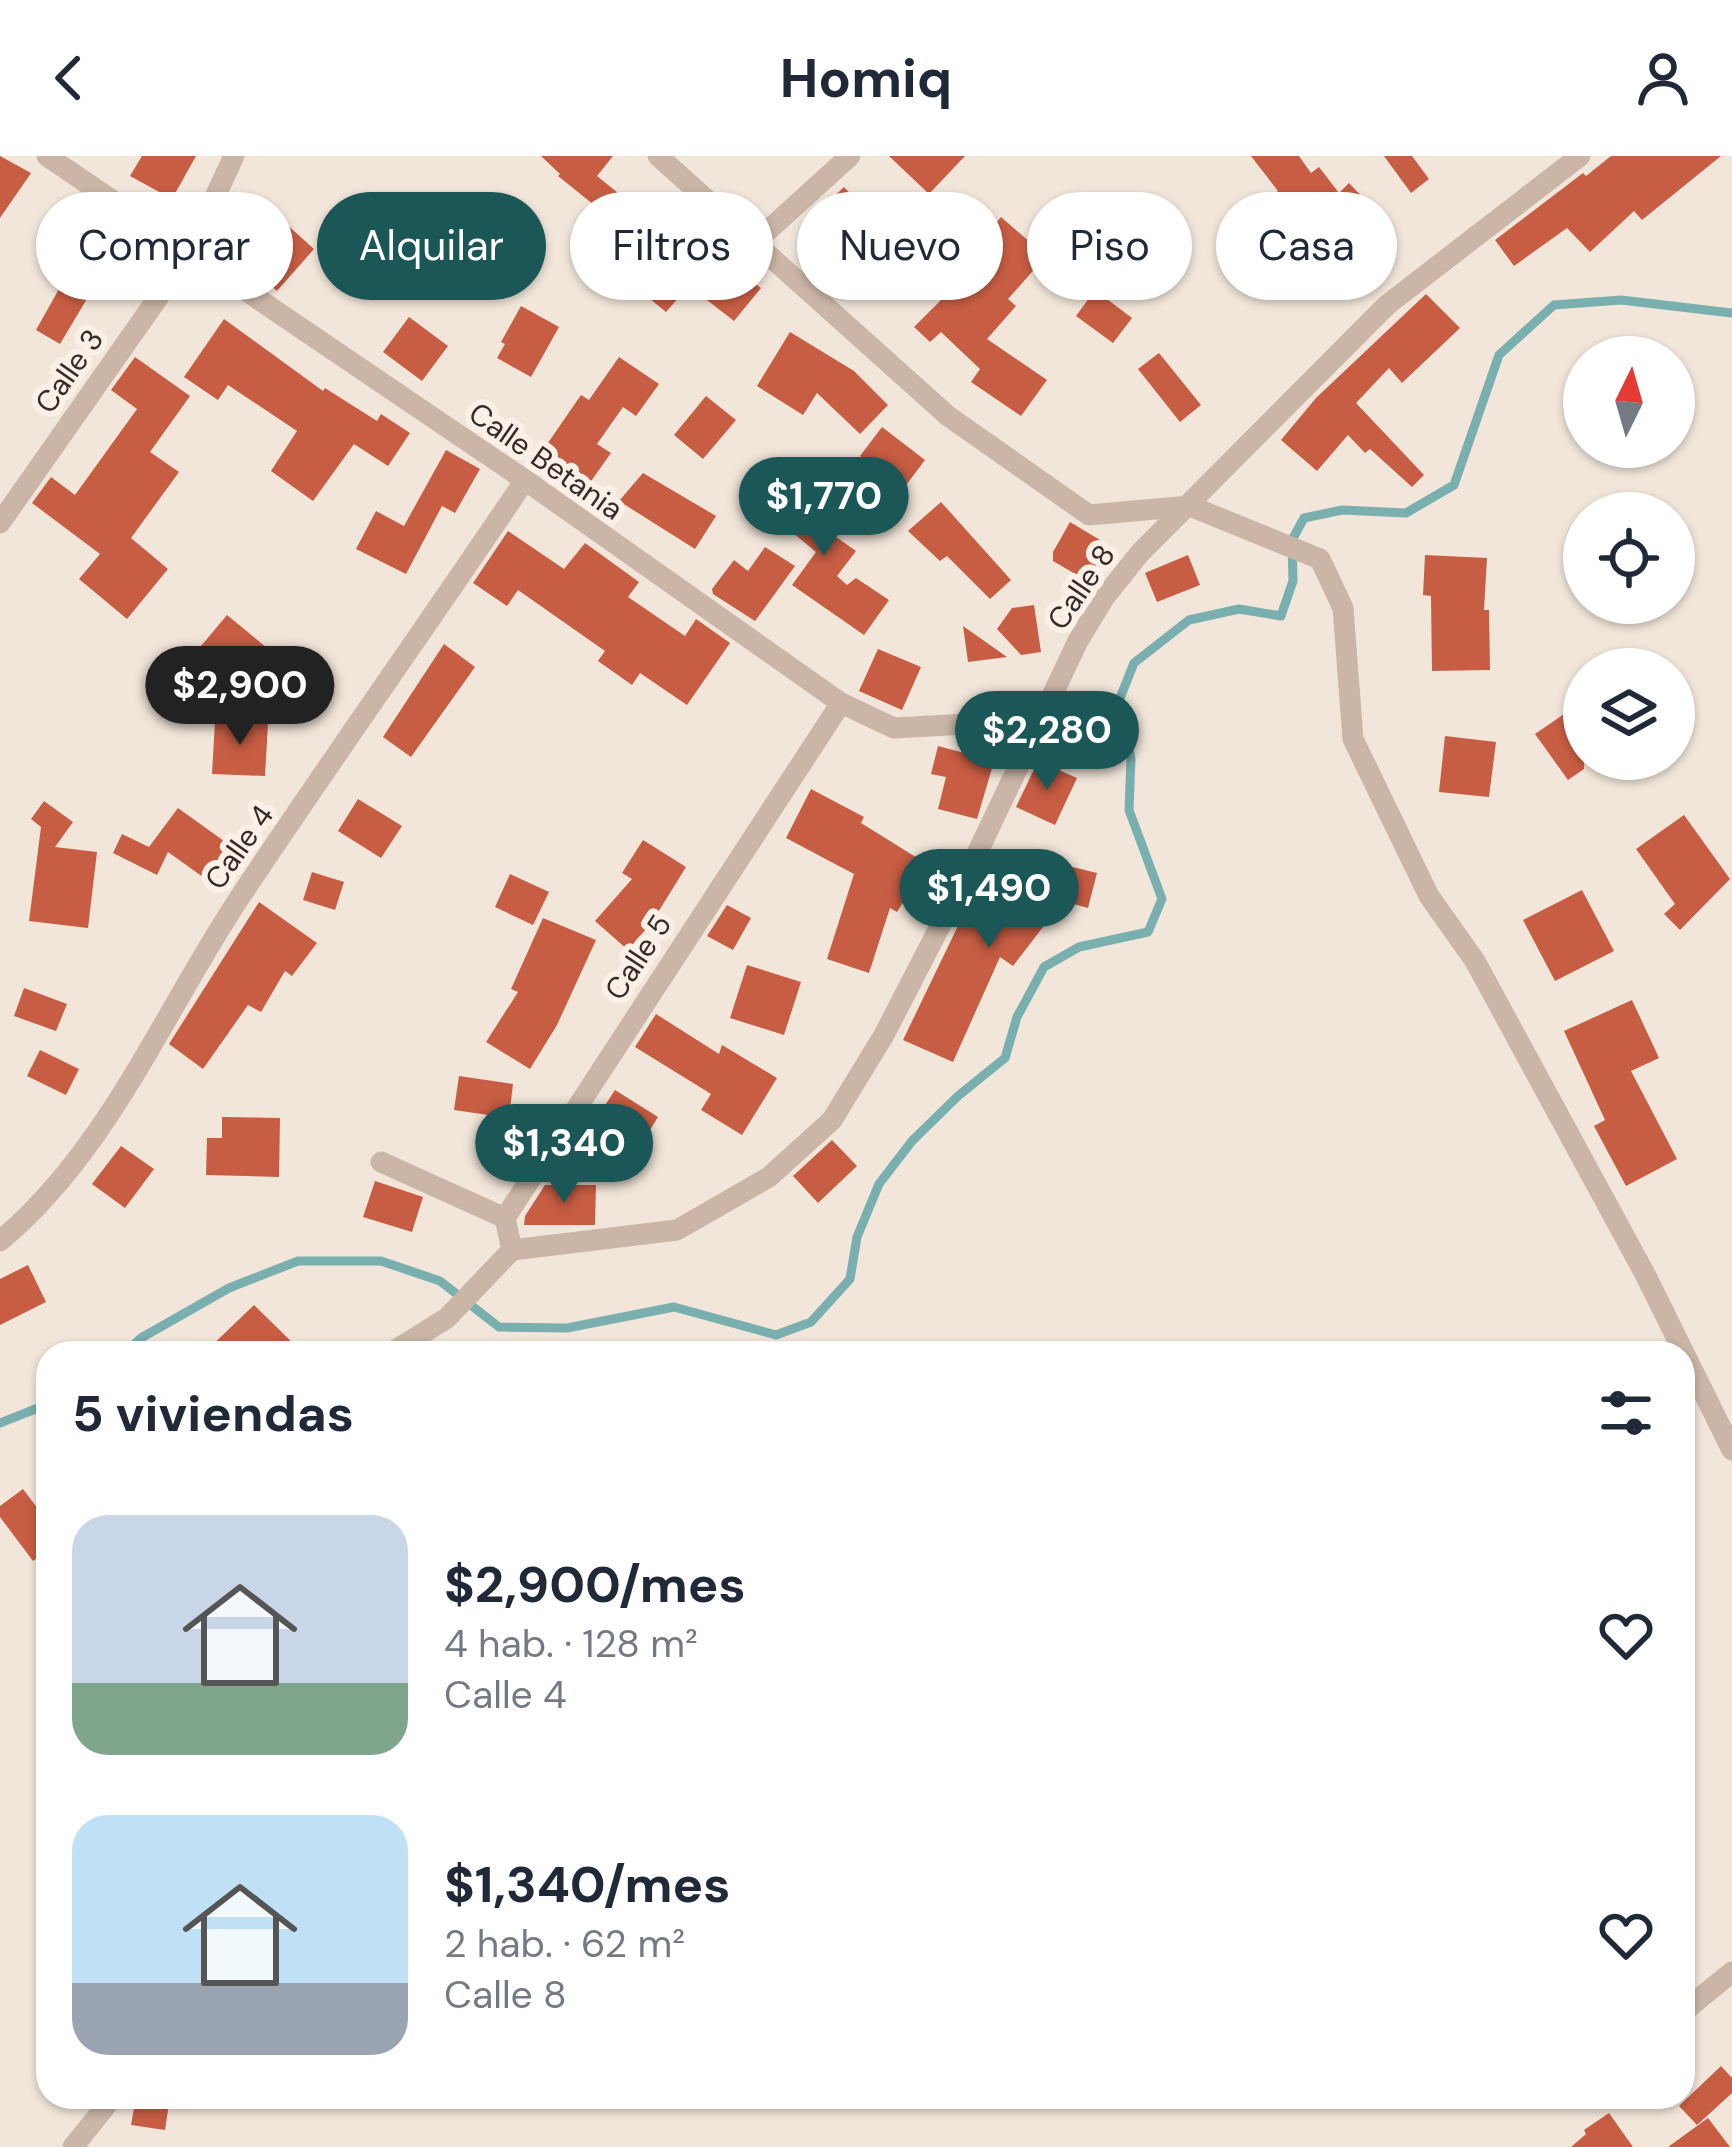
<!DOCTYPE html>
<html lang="es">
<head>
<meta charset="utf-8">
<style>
	body { margin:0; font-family:"DM Sans",sans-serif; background:#f2f2f3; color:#1f2937; height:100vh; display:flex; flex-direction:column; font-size:45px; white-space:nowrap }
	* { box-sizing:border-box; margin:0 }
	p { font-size:39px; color:#747a83 }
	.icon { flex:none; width:66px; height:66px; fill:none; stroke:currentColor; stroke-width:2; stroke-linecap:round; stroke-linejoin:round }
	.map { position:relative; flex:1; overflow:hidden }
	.side { position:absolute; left:36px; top:1185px; width:1659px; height:768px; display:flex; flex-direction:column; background:#fff; border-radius:36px; box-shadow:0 3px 9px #0004 }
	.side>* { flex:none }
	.banner { position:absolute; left:36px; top:36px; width:1662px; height:108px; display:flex; gap:24px }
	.needle { width:78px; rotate:5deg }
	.buttons { position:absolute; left:1563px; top:180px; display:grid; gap:24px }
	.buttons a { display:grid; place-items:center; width:132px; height:132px; border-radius:50%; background:#fff; box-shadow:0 3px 9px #0004; font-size:60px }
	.price { position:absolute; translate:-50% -102px; padding:0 27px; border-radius:42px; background:#1c5758; color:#fff; font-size:39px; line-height:78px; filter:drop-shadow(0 3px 6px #0008) }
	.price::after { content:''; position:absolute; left:50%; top:72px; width:36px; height:27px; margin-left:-18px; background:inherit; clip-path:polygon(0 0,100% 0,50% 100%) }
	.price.on { background:#222; color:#fff }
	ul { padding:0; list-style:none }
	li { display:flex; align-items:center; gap:36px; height:300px; padding:0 36px }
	li span { display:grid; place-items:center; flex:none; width:336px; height:240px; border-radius:36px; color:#555 }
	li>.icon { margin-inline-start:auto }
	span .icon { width:144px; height:144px; fill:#fffc; stroke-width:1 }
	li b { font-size:51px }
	h2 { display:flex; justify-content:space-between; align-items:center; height:144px; padding:0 36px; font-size:51px }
	.tag { padding:0 42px; border-radius:54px; background:#fff; box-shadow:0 3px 9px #0004; font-size:42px; line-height:108px }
	.tag.on { background:#1c5758; color:#fff }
	header { display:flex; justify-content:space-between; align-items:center; height:156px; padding:0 36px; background:#fff; font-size:54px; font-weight:700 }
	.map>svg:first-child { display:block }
</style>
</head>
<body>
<header><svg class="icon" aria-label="back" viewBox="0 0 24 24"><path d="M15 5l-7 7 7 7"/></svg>Homiq<svg class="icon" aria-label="person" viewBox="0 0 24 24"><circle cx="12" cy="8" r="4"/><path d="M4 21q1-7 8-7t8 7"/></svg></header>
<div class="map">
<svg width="1732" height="1991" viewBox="0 0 1732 1991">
	<rect width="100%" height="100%" fill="#f2e6da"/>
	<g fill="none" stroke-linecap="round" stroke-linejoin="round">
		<g stroke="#79afaf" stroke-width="9">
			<path d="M 125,1197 L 141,1182 L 229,1132 L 298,1105 L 381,1105 L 440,1125 L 499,1171 L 567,1172 L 674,1151 L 776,1179 L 811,1166 L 850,1123 L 857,1081 L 879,1028 L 912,985 L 958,940 L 1005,902 L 1017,861 L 1044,811 L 1079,791 L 1148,776 L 1162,743 L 1129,654 L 1131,603 L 1120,542 L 1134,507 L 1189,464 L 1239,453 L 1281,460 L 1293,425 L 1292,384 L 1304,362 L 1342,354 L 1406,357 L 1454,329 L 1499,199 L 1554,149 L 1621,144 L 1732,157"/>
			<path d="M 0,1267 L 48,1248"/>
		</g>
	</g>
	<g fill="#c75d43">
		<path d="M 0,0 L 31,17 L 0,62 Z"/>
		<path d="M 142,0 L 196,0 L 172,43 L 130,20 Z"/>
		<path d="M 541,0 L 613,0 L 597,20 L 711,112 L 720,100 L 761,132 L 734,165 L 689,130 L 666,156 L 580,86 L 604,57 L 558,20 L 560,18 Z"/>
		<path d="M 889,0 L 965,0 L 929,38 Z"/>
		<path d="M 1251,0 L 1299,0 L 1311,17 L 1319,11 L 1339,37 L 1349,27 L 1388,68 L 1370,84 L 1379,94 L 1361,111 L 1331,80 L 1269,120 L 1233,64 L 1278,35 Z"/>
		<path d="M 1384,0 L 1412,0 L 1429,23 L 1411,37 Z"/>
		<path d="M 1611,0 L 1721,0 L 1642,64 L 1634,55 L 1590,96 L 1567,72 L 1514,110 L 1495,84 L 1583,17 L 1586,20 Z"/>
		<path d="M 844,31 L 899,90 L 842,143 L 799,97 L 813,84 L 801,71 Z"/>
		<path d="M 273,56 L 314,93 L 277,135 L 235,99 Z"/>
		<path d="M 1001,61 L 1046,100 L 1008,143 L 1016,150 L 987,183 L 1047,224 L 1021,260 L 971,226 L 980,213 L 941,176 L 930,186 L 914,171 L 951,134 L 928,114 L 946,94 L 961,107 Z"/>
		<path d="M 88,63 L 122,84 L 60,188 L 36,174 L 64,124 L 54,118 Z"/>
		<path d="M 340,94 L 360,115 L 343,131 L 323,110 Z"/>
		<path d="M 1095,134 L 1132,162 L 1113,187 L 1076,160 Z"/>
		<path d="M 1426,138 L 1460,172 L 1402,227 L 1389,212 L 1356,247 L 1424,319 L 1412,331 L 1370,293 L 1365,297 L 1348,279 L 1317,315 L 1281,284 L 1316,242 Z"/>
		<path d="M 521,150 L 559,171 L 531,221 L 497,202 L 505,188 L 501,186 Z"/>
		<path d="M 409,161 L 448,190 L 422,225 L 383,196 Z"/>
		<path d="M 224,163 L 323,235 L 325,232 L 377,265 L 381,258 L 410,277 L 388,310 L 354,288 L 313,345 L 271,315 L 297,275 L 228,229 L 218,244 L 184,221 Z"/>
		<path d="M 790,176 L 854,215 L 888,249 L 860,278 L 817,237 L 803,259 L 757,230 Z"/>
		<path d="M 1159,197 L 1201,249 L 1180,266 L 1138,213 Z"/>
		<path d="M 135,201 L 190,240 L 150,296 L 179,316 L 131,382 L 168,413 L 127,463 L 79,423 L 100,398 L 32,347 L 51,321 L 75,339 L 137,253 L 111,234 Z"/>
		<path d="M 619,201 L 659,228 L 636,260 L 623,251 L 597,288 L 611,297 L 589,328 L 541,297 L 581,239 L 589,244 Z"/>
		<path d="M 706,240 L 736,264 L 703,303 L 674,279 Z"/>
		<path d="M 882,271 L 925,304 L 888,353 L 854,328 L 869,307 L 860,300 Z"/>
		<path d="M 446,294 L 480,313 L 455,357 L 442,350 L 406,418 L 356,393 L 376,355 L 404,370 Z"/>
		<path d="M 643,317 L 716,360 L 695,393 L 619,345 Z"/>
		<path d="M 787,320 L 828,350 L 816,367 L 856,395 L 837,420 L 847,429 L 856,422 L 889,444 L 864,479 L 792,429 L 816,396 L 763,352 Z"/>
		<path d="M 941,346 L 1011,424 L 990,443 L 947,400 L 940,405 L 908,375 Z"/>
		<path d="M 1070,366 L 1110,390 L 1089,426 L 1053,405 L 1053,396 Z"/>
		<path d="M 508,375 L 564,413 L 585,387 L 639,426 L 628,441 L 685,480 L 696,463 L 730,487 L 687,549 L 640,517 L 632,529 L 598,505 L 605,495 L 518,434 L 507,450 L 473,427 Z"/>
		<path d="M 765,391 L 795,410 L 755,465 L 713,438 L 712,433 L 734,404 L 748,415 Z"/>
		<path d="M 1188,399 L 1200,429 L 1157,446 L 1145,417 Z"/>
		<path d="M 1425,399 L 1487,402 L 1484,454 L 1489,454 L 1490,514 L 1432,515 L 1431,440 L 1423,439 Z"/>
		<path d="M 1034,449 L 1041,496 L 1021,499 L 997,473 L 1012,452 Z"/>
		<path d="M 227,459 L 272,496 L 246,527 L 201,490 Z"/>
		<path d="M 963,470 L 1007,501 L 968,506 Z"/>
		<path d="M 444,488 L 475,511 L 411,601 L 383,581 Z"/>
		<path d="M 878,493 L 921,511 L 902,554 L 859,535 Z"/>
		<path d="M 1570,554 L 1584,574 L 1584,613 L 1568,624 L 1535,578 Z"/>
		<path d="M 215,565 L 268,567 L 265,620 L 212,618 Z"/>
		<path d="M 1445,580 L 1496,586 L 1489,641 L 1439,636 Z"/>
		<path d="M 970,585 L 998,592 L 977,663 L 938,653 L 946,621 L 931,618 L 938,590 L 968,598 Z"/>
		<path d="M 1038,605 L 1077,622 L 1055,669 L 1016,651 Z"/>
		<path d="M 811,633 L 864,661 L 861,667 L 927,708 L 897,756 L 890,752 L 869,817 L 827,803 L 854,718 L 786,682 Z"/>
		<path d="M 358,643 L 402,670 L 381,702 L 338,675 Z"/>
		<path d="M 44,645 L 73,666 L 55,691 L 97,696 L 88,772 L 29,765 L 41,671 L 31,663 Z"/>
		<path d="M 178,652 L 235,693 L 217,716 L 207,713 L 203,721 L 168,696 L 157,719 L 113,697 L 122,678 L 149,691 Z"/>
		<path d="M 1684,659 L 1730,723 L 1680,774 L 1664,758 L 1675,748 L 1636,693 Z"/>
		<path d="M 643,684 L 686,711 L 652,766 L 628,794 L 595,765 L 632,723 L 622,717 Z"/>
		<path d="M 1044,704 L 1097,717 L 1088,752 L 1063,745 L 1013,810 L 1000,801 L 953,906 L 903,884 L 970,745 L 993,715 L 1033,746 Z"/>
		<path d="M 312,716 L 344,726 L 335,754 L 303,744 Z"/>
		<path d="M 510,718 L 549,736 L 533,769 L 495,751 Z"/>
		<path d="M 1582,734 L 1614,795 L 1555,825 L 1523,764 Z"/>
		<path d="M 259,746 L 317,787 L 292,820 L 285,815 L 261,856 L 248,849 L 203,913 L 169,888 Z"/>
		<path d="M 727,749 L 751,762 L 733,794 L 707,780 Z"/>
		<path d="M 543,762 L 596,784 L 557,869 L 530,913 L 486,886 L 518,836 L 511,833 Z"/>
		<path d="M 747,809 L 801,826 L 784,879 L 730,862 Z"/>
		<path d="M 24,832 L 67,848 L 56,875 L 14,860 Z"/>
		<path d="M 1632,844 L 1659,902 L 1631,915 L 1677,1003 L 1626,1030 L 1594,970 L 1605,964 L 1564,875 Z"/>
		<path d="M 656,858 L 719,898 L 722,889 L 777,922 L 742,979 L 701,954 L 711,938 L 635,891 Z"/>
		<path d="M 40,894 L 79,913 L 66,939 L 27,920 Z"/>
		<path d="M 459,920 L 513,928 L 509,962 L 454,954 Z"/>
		<path d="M 615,934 L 658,961 L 638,993 L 594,966 Z"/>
		<path d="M 222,961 L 280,962 L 279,1021 L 206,1019 L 207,982 L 222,982 Z"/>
		<path d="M 832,984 L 857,1010 L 818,1047 L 793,1020 Z"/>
		<path d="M 121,990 L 154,1013 L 125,1052 L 92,1028 Z"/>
		<path d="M 375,1025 L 423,1041 L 412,1076 L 363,1061 Z"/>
		<path d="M 545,1029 L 596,1029 L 595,1069 L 524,1069 L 525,1060 Z"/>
		<path d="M 28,1109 L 46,1146 L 0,1169 L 0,1123 Z"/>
		<path d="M 254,1149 L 303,1197 L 204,1197 Z"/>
		<path d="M 23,1333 L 48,1366 L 48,1394 L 33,1405 L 0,1361 L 0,1350 Z"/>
		<path d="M 1721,1910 L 1732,1922 L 1732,1937 L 1697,1969 L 1679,1950 Z"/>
		<path d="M 136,1941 L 170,1941 L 165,1974 L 131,1969 Z"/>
		<path d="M 1609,1957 L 1633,1991 L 1571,1991 L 1586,1978 L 1584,1974 Z"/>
		<path d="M 1708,1962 L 1730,1991 L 1668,1991 Z"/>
	</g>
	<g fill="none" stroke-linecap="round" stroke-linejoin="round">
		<g stroke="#cab5a6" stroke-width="21">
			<path d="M 47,0 L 525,324 L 841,547 L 894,572 L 1039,564"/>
			<path d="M 658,0 L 948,260 L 1089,359 L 1190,350 L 1320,403 L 1343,452 L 1353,583 L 1429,740 L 1475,805 L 1646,1120 L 1732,1294"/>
			<path d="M 753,88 L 850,0"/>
			<path d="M 0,367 L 188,99 L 234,0"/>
			<path d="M 381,1006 L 505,1062"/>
			<path d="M 0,1085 C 108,995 163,857 240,741 C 333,601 431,464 525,324"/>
			<path d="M 512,1094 L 677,1074 L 769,1021 L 832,964 L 884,879 L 972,708 L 1078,485 L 1104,442 L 1140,397 L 1387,149 L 1580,0"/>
			<path d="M 512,1094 L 505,1062 L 841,547"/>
			<path d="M 391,1197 L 447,1162 L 512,1094"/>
			<path d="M 1683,1856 L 1732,1816"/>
			<path d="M 73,1991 L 113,1941"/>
		</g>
	</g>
	<g text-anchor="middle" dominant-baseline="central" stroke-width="12" stroke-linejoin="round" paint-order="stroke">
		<g font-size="30" fill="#362b27" stroke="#faf0e7">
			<text transform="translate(69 215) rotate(-55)">Calle 3</text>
			<text transform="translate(546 305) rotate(35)">Calle Betania</text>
			<text transform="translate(1081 431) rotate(-56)">Calle 8</text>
			<text transform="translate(239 691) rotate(-55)">Calle 4</text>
			<text transform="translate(638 801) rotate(-57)">Calle 5</text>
		</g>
	</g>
</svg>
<div class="buttons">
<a><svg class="needle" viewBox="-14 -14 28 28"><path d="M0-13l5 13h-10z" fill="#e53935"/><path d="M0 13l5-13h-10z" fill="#747a83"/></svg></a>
<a><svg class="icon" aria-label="locate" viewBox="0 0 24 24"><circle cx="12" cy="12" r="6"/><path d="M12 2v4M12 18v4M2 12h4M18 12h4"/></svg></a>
<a><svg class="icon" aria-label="layers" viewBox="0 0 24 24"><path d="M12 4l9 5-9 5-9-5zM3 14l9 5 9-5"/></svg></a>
</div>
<b class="price" style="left:824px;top:403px">$1,770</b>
<b class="price on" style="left:240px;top:592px">$2,900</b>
<b class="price" style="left:1047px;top:637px">$2,280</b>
<b class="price" style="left:989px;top:795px">$1,490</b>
<b class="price" style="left:564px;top:1050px">$1,340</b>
<div class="banner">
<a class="tag">Comprar</a>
<a class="tag on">Alquilar</a>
<a class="tag">Filtros</a>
<a class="tag">Nuevo</a>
<a class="tag">Piso</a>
<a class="tag">Casa</a>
</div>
<section class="side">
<h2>5 viviendas<svg class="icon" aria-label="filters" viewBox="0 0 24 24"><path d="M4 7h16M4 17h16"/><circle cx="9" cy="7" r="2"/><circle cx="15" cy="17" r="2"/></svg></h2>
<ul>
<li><span style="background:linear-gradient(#c9d6e8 70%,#7fa58c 0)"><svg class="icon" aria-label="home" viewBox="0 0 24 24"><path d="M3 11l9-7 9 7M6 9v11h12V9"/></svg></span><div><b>$2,900/mes</b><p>4 hab. · 128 m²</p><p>Calle 4</p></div><svg class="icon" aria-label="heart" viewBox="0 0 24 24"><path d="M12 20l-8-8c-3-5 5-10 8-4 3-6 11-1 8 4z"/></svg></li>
<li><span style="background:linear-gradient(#bfe0f5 70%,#9aa5b1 0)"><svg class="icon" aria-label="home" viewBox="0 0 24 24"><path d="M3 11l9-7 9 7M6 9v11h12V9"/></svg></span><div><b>$1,340/mes</b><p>2 hab. · 62 m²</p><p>Calle 8</p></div><svg class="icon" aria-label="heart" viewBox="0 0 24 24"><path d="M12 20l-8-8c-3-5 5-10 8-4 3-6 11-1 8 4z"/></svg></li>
</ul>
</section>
</div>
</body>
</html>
